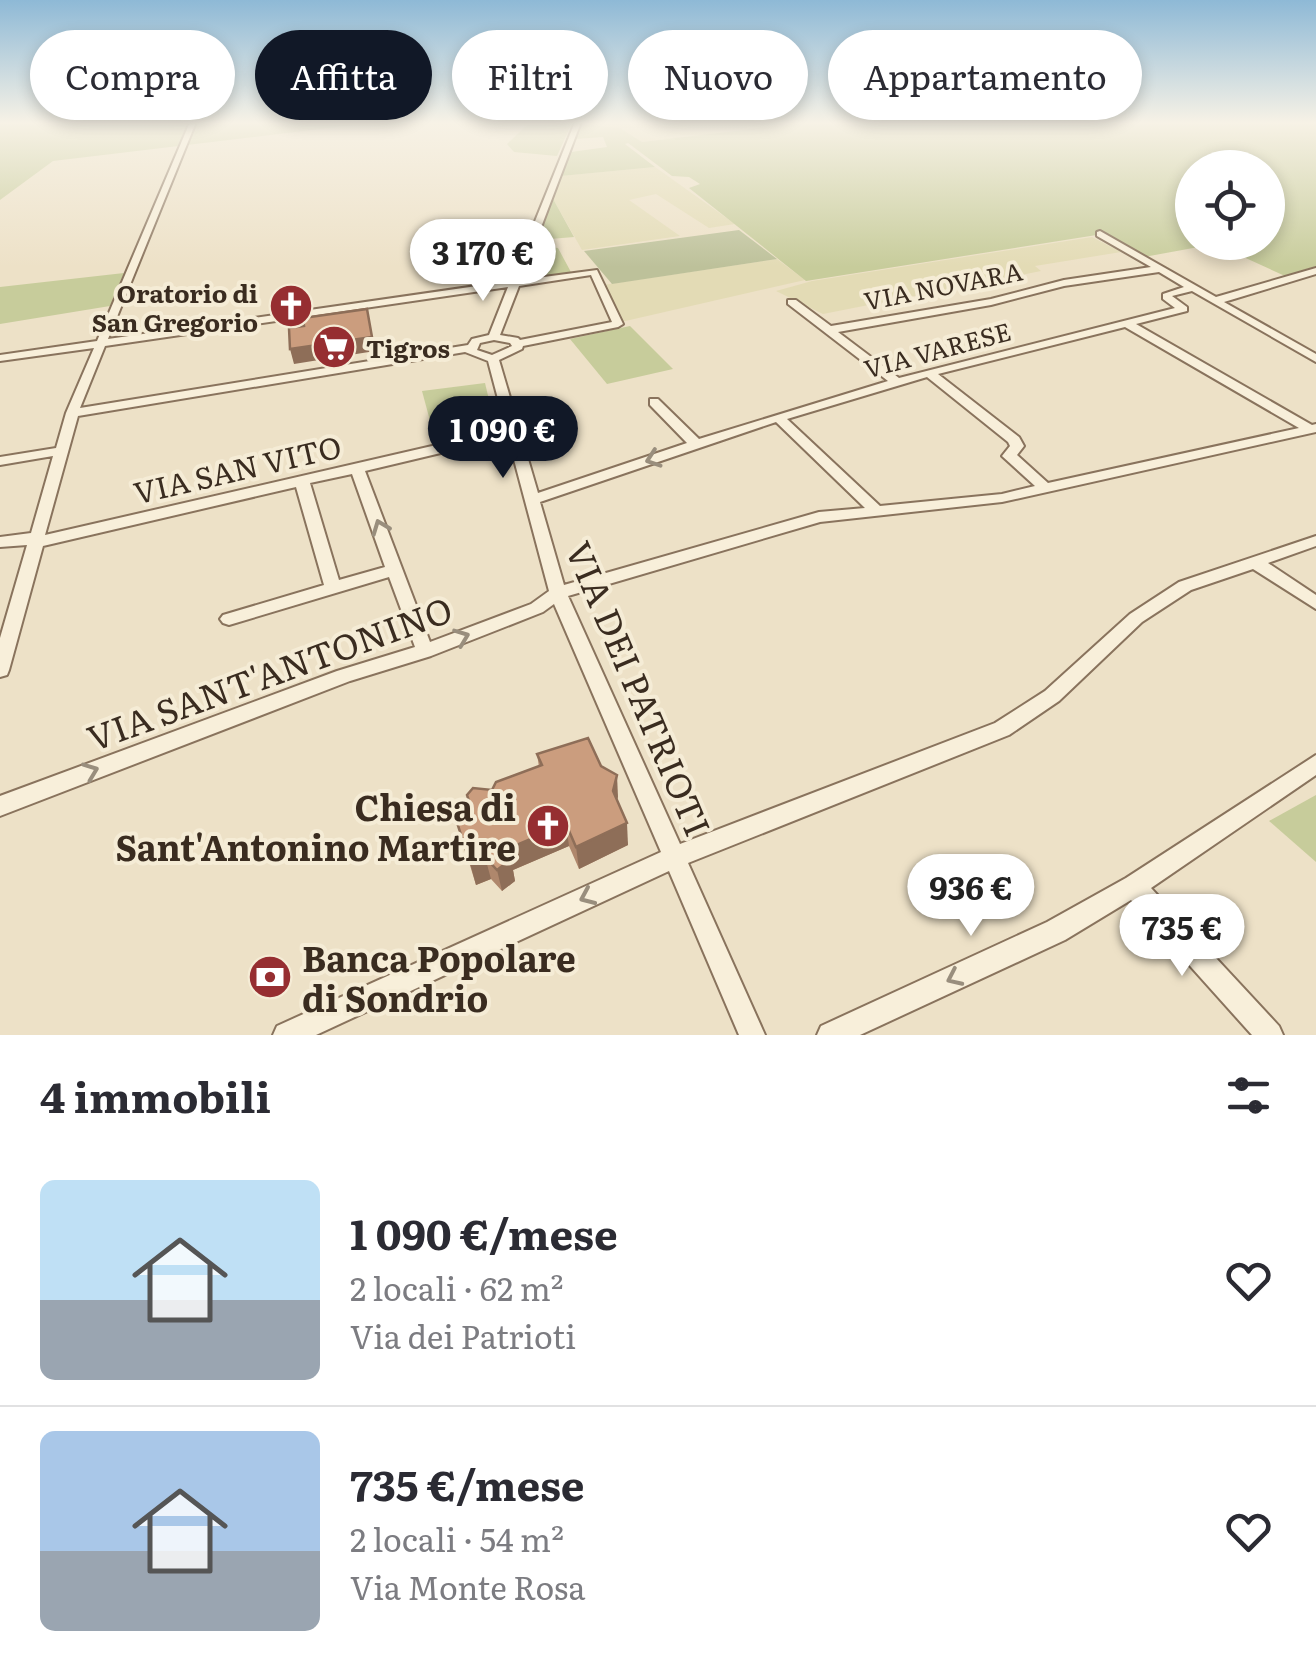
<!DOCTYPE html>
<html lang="it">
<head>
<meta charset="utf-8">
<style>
	body { margin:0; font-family:Literata,serif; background:#f2f2f3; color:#2b2b33; height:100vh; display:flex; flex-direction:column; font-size:38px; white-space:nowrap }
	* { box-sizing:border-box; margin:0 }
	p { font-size:32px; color:#7c7c81 }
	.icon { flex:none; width:55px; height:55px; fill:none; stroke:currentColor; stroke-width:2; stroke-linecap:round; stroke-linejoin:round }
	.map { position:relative; height:1035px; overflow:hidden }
	.panel { display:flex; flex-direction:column; background:#fff; flex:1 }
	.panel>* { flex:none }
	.guide { position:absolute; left:30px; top:30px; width:1258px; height:90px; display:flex; gap:20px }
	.fabs { position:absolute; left:1175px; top:150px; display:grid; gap:20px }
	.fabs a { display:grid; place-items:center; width:110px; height:110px; border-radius:50%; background:#fff; box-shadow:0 5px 15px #0003; font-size:50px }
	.price { position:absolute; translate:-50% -85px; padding:0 22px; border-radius:35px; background:#fff; color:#222; font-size:32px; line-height:65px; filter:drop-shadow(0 2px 5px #0008) }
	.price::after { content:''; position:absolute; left:50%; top:60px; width:30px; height:22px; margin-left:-15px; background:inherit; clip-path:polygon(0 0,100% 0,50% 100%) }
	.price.current { background:#111827; color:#fff }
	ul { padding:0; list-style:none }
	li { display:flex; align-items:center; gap:30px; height:250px; padding:0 40px }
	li+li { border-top:2px solid #e1e1e2 }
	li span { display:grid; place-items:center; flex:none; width:280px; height:200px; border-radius:15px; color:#555 }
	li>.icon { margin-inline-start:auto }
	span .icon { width:120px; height:120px; fill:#fffc; stroke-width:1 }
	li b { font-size:42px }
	h2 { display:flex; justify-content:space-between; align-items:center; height:120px; padding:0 40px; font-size:42px }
	.chip { padding:0 35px; border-radius:45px; background:#fff; box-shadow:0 5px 15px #0003; font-size:35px; line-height:90px }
	.chip.current { background:#111827; color:#fff }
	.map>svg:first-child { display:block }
</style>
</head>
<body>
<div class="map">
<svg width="1316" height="1035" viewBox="0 0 1316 1035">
	<rect width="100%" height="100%" fill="#ede1c7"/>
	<g fill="#e3dbb5">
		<path d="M 582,122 L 601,123 L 809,122 L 642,142 L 620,128 L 600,129 L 599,124 Z"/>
		<path d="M 655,167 L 735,224 L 709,228 L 656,194 L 629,200 L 680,236 L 582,250 L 552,197 L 561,176 Z"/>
		<path d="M 1092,237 L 1121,252 L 1035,266 L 1041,271 L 823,314 L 776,291 L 812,281 Z"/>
		<path d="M 777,259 L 805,280 L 621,322 L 603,285 Z"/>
	</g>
	<g fill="#c7cc9b" fill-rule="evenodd">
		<path d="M 0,122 L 378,122 L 53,161 L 0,200 Z"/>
		<path d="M 809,122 L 1316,122 L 1316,266 L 1285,276 L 1215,244 L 1144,257 L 1103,234 L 806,281 L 689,188 L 700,184 L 689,177 L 672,176 L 628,143 L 625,144 L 655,167 L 561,176 L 571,152 L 607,147 L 603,137 L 575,139 L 581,124 L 620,128 L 642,142 ZM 1192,168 L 1268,168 L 1268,242 L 1192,242 Z"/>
		<path d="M 572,123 L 557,156 L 514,152 L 507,144 L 527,125 Z"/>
		<path d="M 552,197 L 574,237 L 550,239 L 550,247 L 558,248 L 572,274 L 520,281 Z"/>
		<path d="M 124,273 L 110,306 L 0,324 L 0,287 Z"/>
		<path d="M 630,326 L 673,369 L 607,384 L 570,339 Z"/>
		<path d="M 485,383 L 495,425 L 486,433 L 436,443 L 422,391 Z"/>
		<path d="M 1316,795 L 1316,862 L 1269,821 Z"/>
	</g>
	<path fill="#bdc19a" d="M 739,230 L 777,259 L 612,284 L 584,251 Z"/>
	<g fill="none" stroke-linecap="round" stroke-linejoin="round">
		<g stroke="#89735d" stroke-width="4">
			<g id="minor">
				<path d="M 190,122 L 196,122 L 108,339 L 511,281 L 575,122 L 581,122 L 521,280 L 597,270 L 623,324 L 618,327 L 523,346 L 522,349 L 499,360 L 538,493 L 687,443 L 650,405 L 650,399 L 658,399 L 699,439 L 888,381 L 788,304 L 788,300 L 796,300 L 831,326 L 991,299 L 1064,280 L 1151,267 L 1097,236 L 1097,232 L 1100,231 L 1216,297 L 1316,268 L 1316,274 L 1224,302 L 1316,354 L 1316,362 L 1192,291 L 1172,296 L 1187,307 L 1187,311 L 1136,324 L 1312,425 L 1316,424 L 1316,432 L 1002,502 L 820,522 L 568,596 L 680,844 L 995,723 L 1045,691 L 1130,614 L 1179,582 L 1316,536 L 1316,546 L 1268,563 L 1316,595 L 1316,609 L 1253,569 L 1191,590 L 1142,622 L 1059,701 L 1009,735 L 688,863 L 765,1035 L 739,1035 L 669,871 L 316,1035 L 273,1035 L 277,1026 L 661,852 L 554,604 L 543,612 L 431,656 L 350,681 L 0,816 L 0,796 L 337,671 L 415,647 L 389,577 L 229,625 L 223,623 L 220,619 L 223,615 L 324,585 L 296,487 L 43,546 L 9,670 L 7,675 L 0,677 L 0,638 L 27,545 L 0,547 L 0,537 L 31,533 L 53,456 L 0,465 L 0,457 L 56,448 L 66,413 L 94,348 L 0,361 L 0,355 L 97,341 ZM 1159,272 L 1184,287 L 1163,294 L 1163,299 L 1175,308 L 899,378 L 838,332 L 991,305 L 1064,286 ZM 591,275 L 612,322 L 520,340 L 518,338 L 500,335 L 519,286 ZM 508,287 L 489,335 L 472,339 L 468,345 L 80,408 L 105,346 ZM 1125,327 L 1299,428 L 1048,483 L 1017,455 L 1024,446 L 1019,437 L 938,374 ZM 494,340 L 510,343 L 512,346 L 492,355 L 477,350 L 480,343 ZM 465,352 L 488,361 L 506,429 L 45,535 L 78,416 ZM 927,377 L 1008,442 L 1010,446 L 1002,456 L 1035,486 L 1002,494 L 880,506 L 787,419 ZM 776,422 L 865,508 L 819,512 L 564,585 L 540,502 ZM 508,437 L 549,591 L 531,604 L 430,642 L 365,471 ZM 352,474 L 385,567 L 339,580 L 310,483 Z"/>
				<path d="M 1316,755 L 1316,775 L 1151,888 L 1279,1026 L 1283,1035 L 1252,1035 L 1131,900 L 1065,940 L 860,1035 L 817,1035 L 821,1026 L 1047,922 L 1126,878 Z"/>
			</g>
		</g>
		<use href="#minor" fill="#f8efda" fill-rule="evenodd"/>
	</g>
	<path fill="#af876c" d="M 537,754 L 601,766 L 617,775 L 617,801 L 628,845 L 579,869 L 569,846 L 513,870 L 515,881 L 502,891 L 491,879 L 476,885 L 453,810 L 470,804 L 492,790 L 539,767 Z"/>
	<g fill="#8e6e58">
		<path d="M 367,309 L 375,351 L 294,364 L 290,349 Z"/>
		<path d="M 617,775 L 618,797 L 614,814 L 613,791 Z"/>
		<path d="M 627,823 L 628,845 L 579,869 L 576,847 Z"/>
		<path d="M 566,824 L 569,846 L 513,870 L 515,881 L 502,891 L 497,870 L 507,849 Z"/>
		<path d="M 485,857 L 491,879 L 476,885 L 470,863 Z"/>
	</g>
	<g fill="#cb9d7e" stroke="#8e6e58" stroke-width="2.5">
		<path d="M 367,309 L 372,337 L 290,349 L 289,328 L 304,326 L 303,318 Z"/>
		<path d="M 588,738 L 601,766 L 617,775 L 613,791 L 627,823 L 576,847 L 566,824 L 507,849 L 511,859 L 497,870 L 485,857 L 470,863 L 453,810 L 470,804 L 467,795 L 473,788 L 492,790 L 496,782 L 542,765 L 537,754 Z"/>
	</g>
	<defs><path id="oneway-chevron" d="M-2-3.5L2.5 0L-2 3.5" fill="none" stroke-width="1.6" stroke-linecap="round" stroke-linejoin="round" transform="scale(2.5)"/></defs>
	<g stroke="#998e7d">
		<use href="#oneway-chevron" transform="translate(653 459) rotate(161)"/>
		<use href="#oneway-chevron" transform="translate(380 527) rotate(-111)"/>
		<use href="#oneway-chevron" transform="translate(462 637) rotate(-21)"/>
		<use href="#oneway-chevron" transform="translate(91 771) rotate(-21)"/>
		<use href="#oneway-chevron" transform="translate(587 897) rotate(156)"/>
		<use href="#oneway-chevron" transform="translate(954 978) rotate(155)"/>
	</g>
	<linearGradient id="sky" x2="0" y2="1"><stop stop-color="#8eb9d6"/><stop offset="0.46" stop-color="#f7f2e6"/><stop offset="1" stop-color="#f7f2e6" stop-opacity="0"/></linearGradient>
	<rect width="1316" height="267" fill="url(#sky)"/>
	<defs>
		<g id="church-disc" transform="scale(2.25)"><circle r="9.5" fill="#962e31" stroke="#f5ecd6"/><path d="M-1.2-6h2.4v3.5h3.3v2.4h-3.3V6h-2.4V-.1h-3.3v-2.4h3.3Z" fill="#fff"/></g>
		<g id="supermarket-disc" transform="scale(2.25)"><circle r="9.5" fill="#962e31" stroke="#f5ecd6"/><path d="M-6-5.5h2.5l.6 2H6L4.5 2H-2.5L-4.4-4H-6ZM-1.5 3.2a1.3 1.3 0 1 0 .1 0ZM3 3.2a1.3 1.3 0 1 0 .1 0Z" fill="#fff"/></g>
		<g id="bank-disc" transform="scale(2.25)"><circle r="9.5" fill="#962e31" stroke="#f5ecd6"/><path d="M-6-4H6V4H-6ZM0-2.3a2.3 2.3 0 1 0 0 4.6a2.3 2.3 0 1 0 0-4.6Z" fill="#fff"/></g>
	</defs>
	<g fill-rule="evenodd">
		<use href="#church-disc" x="291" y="306"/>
		<use href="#supermarket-disc" x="334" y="347"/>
		<use href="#church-disc" x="548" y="826"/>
		<use href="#bank-disc" x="270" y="977"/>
	</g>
	<g text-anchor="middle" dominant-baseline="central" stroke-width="8" stroke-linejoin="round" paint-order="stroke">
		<g font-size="25" fill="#3a2c20" stroke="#f5ecd6">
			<text transform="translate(943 285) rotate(-11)">VIA NOVARA</text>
			<text transform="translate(937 349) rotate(-15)">VIA VARESE</text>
		</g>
		<g font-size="25" font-weight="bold" fill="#3a2c20" stroke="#f5ecd6" text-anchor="end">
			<text x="258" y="292">Oratorio di<tspan x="258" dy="29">San Gregorio</tspan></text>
			<text x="366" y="347" text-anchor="start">Tigros</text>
		</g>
		<g font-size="30" fill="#3a2c20" stroke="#f5ecd6">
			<text transform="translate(237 468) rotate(-13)">VIA SAN VITO</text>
		</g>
		<g font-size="35" fill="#3a2c20" stroke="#f5ecd6">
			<text transform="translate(269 672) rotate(-20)">VIA SANT'ANTONINO</text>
			<text transform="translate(640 688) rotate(67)">VIA DEI PATRIOTI</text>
		</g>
		<g font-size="35" font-weight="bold" fill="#3a2c20" stroke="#f5ecd6" text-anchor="end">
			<text x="516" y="806">Chiesa di<tspan x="516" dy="40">Sant'Antonino Martire</tspan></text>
			<text x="302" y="957" text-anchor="start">Banca Popolare<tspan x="302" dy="40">di Sondrio</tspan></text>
		</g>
	</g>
</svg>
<div class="fabs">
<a><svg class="icon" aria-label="locate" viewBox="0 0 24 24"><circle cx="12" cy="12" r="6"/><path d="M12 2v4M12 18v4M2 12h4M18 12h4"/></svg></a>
</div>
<b class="price" style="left:483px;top:304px">3 170 €</b>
<b class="price current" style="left:503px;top:481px">1 090 €</b>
<b class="price" style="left:971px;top:939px">936 €</b>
<b class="price" style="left:1182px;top:979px">735 €</b>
<div class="guide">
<a class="chip">Compra</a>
<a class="chip current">Affitta</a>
<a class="chip">Filtri</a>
<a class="chip">Nuovo</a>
<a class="chip">Appartamento</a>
</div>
</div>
<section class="panel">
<h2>4 immobili<svg class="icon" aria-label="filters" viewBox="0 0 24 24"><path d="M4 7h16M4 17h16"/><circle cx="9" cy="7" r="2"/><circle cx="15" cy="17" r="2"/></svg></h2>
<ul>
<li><span style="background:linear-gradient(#bfe0f5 60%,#9aa5b1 0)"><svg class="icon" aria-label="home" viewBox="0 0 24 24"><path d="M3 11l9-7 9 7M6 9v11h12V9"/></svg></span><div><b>1 090 €/mese</b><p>2 locali · 62 m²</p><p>Via dei Patrioti</p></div><svg class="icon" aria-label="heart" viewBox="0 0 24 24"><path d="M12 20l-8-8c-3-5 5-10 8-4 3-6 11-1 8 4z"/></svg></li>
<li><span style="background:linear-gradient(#a9c7e8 60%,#9aa5b1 0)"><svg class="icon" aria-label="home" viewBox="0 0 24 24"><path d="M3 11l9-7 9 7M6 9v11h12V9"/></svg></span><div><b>735 €/mese</b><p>2 locali · 54 m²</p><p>Via Monte Rosa</p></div><svg class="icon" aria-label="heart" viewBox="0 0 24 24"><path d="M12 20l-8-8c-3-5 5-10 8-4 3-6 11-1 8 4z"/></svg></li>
</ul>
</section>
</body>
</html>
